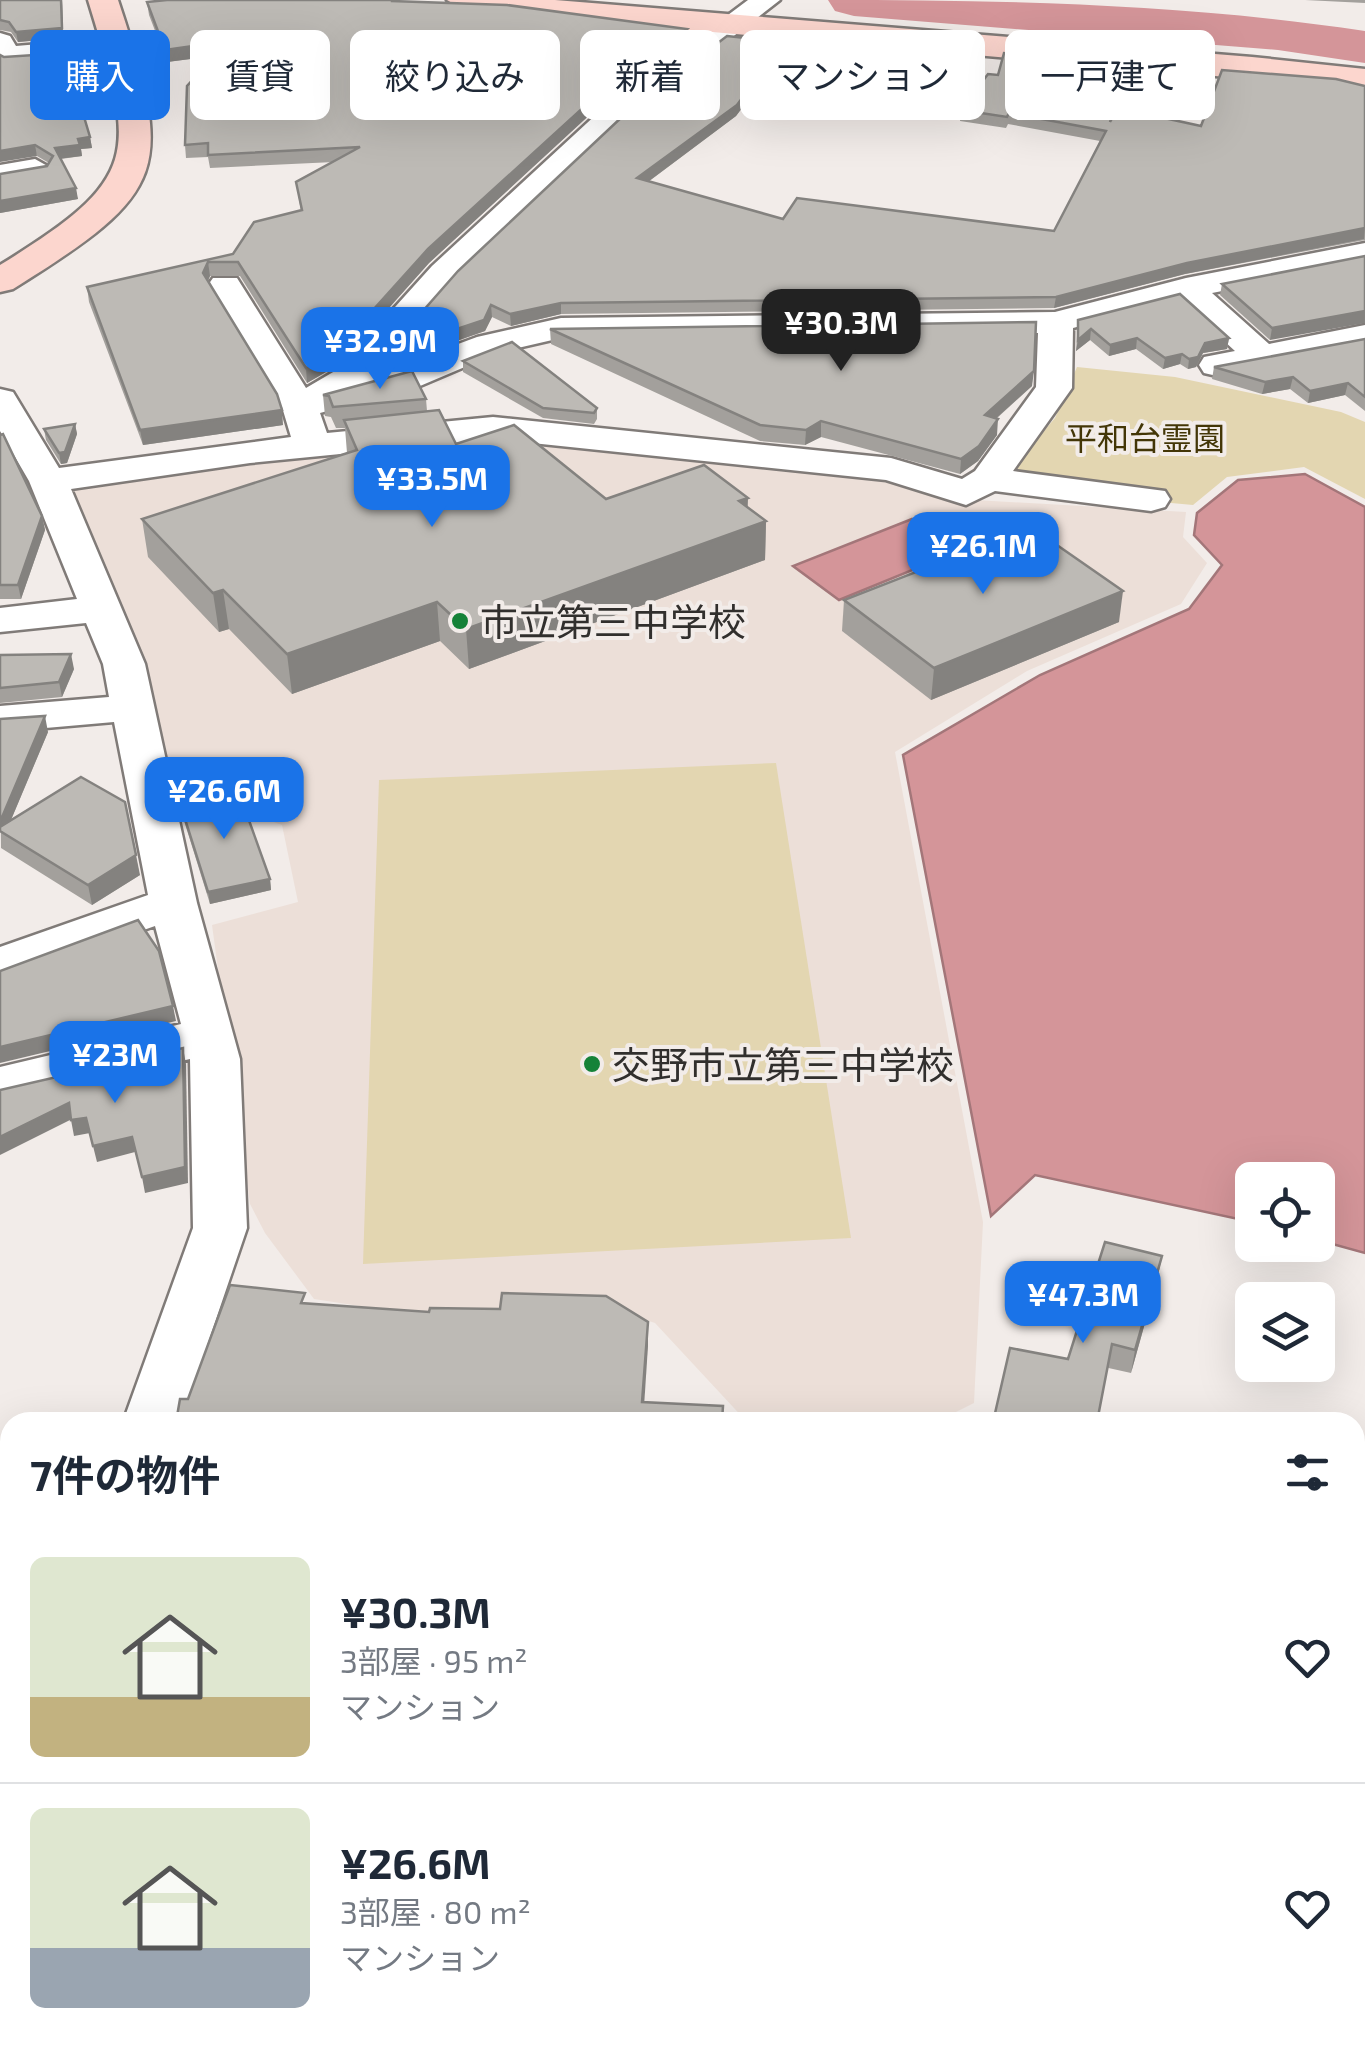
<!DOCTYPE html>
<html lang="ja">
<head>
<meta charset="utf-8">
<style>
	body { margin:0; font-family:"Exo 2","Noto Sans JP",sans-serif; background:#f2f2f3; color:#1f2937; height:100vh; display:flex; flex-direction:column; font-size:38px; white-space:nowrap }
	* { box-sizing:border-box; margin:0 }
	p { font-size:32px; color:#747a83 }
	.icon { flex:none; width:55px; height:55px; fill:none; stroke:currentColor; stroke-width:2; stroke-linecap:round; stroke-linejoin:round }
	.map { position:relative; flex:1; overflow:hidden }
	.side { position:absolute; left:0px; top:1412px; width:1365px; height:642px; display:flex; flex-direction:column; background:#fff; border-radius:30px 30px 0 0; box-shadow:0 10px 40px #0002 }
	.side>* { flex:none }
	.hud { position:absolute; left:30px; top:30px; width:1305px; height:90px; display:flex; gap:20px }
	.tools { position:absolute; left:1235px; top:1162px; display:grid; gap:20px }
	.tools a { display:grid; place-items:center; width:100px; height:100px; border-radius:15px; background:#fff; box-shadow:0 10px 40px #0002; font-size:50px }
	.price { position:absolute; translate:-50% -85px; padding:0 22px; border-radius:20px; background:#1a73e8; color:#fff; font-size:32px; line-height:65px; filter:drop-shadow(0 2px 5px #0008) }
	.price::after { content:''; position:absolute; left:50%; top:60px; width:30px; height:22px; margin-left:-15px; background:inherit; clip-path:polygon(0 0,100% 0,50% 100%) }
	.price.on { background:#222; color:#fff }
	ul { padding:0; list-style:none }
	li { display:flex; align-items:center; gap:30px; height:250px; padding:0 30px }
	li+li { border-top:2px solid #e0e1e3 }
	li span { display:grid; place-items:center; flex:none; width:280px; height:200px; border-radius:15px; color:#555 }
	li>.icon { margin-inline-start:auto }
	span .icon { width:120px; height:120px; fill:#fffc; stroke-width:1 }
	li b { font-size:42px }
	h2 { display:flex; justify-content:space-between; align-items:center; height:120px; padding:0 30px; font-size:42px }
	.chip { padding:0 35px; border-radius:15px; background:#fff; box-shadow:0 10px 40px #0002; font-size:35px; line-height:90px }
	.chip.on { background:#1a73e8; color:#fff }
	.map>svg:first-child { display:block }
</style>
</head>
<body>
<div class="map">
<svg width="1365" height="2054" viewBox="0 0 1365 2054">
	<rect width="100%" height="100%" fill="#f2ece9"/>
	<path fill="#ecdfd8" d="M 475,436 L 890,481 L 957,499 L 1186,512 L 1183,537 L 1207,563 L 1181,604 L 1027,671 L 895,752 L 983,1222 L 974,1403 L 936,1422 L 747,1422 L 655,1323 L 600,1305 L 431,1317 L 314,1299 L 265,1233 L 250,1204 L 212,925 L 298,902 L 282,825 L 178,788 L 70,493 L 81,486 Z"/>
	<g fill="#e3d6b1">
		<path d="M 1077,367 L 1175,377 L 1341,412 L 1365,422 L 1365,499 L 1304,467 L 1227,477 L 1193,505 L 996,487 L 1055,418 Z"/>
		<path d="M 776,763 L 851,1238 L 363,1264 L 379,780 Z"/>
	</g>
	<g fill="#d49599" stroke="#a37679" stroke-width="2.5">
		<path d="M 1305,474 L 1365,507 L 1365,1253 L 1318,1240 L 1318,1180 L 1252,1180 L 1252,1222 L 1035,1175 L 991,1216 L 903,755 L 1040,675 L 1189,609 L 1222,565 L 1194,535 L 1197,513 L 1238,480 Z"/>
		<path d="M 912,519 L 959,551 L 839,600 L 793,566 Z"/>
	</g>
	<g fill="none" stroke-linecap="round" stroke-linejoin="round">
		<path fill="#d49599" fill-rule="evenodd" d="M 828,0 C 1008,0 1186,4 1365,31 L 1365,63 L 1278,50 L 854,16 L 835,11 Z"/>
		<g stroke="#807b78" stroke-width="5">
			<g id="street">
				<path d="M 748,0 L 780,0 L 622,123 L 456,280 L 372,376 L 477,337 L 561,318 L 1055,312 L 1186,278 L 1365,243 L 1365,263 L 1212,293 L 1269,344 L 1365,325 L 1365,347 L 1217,376 L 1204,373 L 1199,365 L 1204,357 L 1235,351 L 1179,300 L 1073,328 L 1072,388 L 1013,471 L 1165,491 L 1170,499 L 1165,507 L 1151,511 L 995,491 L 966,505 L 886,480 L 493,439 L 250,463 L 71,489 L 145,664 L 197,903 L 240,1059 L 247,1228 L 181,1422 L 123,1422 L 193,1228 L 190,1059 L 0,1103 L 0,1067 L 181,1024 L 155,926 L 0,981 L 0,947 L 148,895 L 114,722 L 0,732 L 0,706 L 109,697 L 103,664 L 86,623 L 0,632 L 0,608 L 77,599 L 29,481 L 0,431 L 0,389 L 13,392 L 59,468 L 291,437 L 282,407 L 208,285 L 213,278 L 237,278 L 306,388 L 340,368 L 432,266 L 600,111 ZM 1038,333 L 1036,387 L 975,471 L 962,479 L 891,458 L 493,417 L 327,433 L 320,413 L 420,386 L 500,352 L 561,338 Z"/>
				<path d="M 0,33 L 10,36 L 16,46 L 121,37 L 135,46 L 121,55 L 6,64 L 0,62 Z"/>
				<path d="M 35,159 L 51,168 L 46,175 L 0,183 L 0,165 Z"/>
				<path d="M 1355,1522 L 1365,1523 L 1365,1575 L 1355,1574 Z"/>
				<path d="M 10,1855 L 10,1919 L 0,1920 L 0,1856 Z"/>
				<path d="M 10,2010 L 10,2045 L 48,2045 L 47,2054 L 0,2054 L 0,2015 Z"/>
				<path d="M 722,2045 L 794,2045 L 796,2054 L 724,2054 Z"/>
			</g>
		</g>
		<g stroke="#807b78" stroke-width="5">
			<g id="secondary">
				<path d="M 88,0 L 118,0 C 175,172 168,192 13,289 L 0,292 L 0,265 C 144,177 135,154 88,0 Z"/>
				<path d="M 447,0 L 555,0 L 1252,57 L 1365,69 L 1365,89 L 575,20 L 462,9 Z"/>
			</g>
		</g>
		<use href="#street" fill="#fff" fill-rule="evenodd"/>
		<use href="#secondary" fill="#fcd6ce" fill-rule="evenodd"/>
	</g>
	<g fill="#a3a09c">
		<path d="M 0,0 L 62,0 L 63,38 L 18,42 L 11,32 L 0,30 Z"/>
		<path d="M 1305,0 L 1365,0 L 1365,3 Z"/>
		<path d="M 393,1 L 687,41 L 597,108 L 429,263 L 338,365 L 307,383 L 240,276 L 210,276 L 208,281 L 283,425 L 143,445 L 89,302 L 87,287 L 233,254 L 301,211 L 296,182 L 334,162 L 210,168 L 208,157 L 186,158 L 185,145 L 214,56 L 167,62 L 149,15 L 147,2 Z"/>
		<path d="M 783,42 L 783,53 L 736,116 L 648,182 L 783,219 L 1054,231 L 1100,141 L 1008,124 L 1006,128 L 960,121 L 961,110 L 1127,74 L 1115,112 L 1201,126 L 1365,86 L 1365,240 L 1185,274 L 1054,308 L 561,314 L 511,326 L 492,317 L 485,331 L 428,351 L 409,340 L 408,328 Z"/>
		<path d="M 0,55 L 90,137 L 92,148 L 81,149 L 82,156 L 61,159 L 78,199 L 0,213 L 0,174 L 47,166 L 49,163 L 37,156 Z"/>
		<path d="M 1365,256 L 1270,340 L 1220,295 L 1222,284 Z"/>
		<path d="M 1078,320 L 1229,338 L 1227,349 L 1203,353 L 1196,367 L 1188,369 L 1180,364 L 1163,369 L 1136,349 L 1109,356 L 1090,340 L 1076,351 Z"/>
		<path d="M 550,329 L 1032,386 L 996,419 L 997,435 L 978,461 L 960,474 L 821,437 L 805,445 L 760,441 L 551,344 Z"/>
		<path d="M 1365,339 L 1365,411 L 1345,395 L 1308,403 L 1290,389 L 1262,394 L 1212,379 L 1214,367 Z"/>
		<path d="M 463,361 L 597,408 L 597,419 L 594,424 L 543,418 L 463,372 Z"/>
		<path d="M 323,395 L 426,399 L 427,411 L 456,444 L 606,499 L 748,508 L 766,521 L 765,560 L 469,669 L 440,641 L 292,694 L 229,629 L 219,632 L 148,557 L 142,519 L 347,453 L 345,428 L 336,428 L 331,417 L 325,416 Z"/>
		<path d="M 75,424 L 77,434 L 67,463 L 61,464 L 46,440 L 44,429 Z"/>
		<path d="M 0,435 L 42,516 L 45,530 L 21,599 L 0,599 Z"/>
		<path d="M 844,600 L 1119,622 L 931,700 L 842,631 Z"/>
		<path d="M 0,655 L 74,669 L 62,697 L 0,703 Z"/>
		<path d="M 0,719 L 48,732 L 11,820 L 140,875 L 92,905 L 1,848 Z"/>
		<path d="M 258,796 L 233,814 L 270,879 L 271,890 L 210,904 L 181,811 L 179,800 Z"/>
		<path d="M 1157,1280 L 1131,1373 L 1068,1359 Z"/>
		<path d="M 827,2045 L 1222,2045 L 1178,2054 L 829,2054 Z"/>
	</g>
	<g fill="#84827f">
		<path d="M 61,0 L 62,0 L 63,38 L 18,42 L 16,32 Z"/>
		<path d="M 687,29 L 687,41 L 597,108 L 429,263 L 338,365 L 307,383 L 306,368 L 428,249 L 597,95 Z"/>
		<path d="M 228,41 L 229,54 L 167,62 L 165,50 Z"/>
		<path d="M 783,42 L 783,53 L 736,116 L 637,190 L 637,178 Z"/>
		<path d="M 1128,64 L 1127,74 L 1109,133 L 1110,122 Z"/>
		<path d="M 90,137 L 92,148 L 81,149 L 82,156 L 57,159 L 55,148 L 78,139 Z"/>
		<path d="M 35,145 L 37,156 L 0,162 L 0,151 Z"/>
		<path d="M 76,188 L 78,199 L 0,213 L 0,201 Z"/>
		<path d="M 1365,228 L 1364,239 L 1185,274 L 1054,308 L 1056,297 L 1187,263 Z"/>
		<path d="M 208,262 L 210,276 L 205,287 L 203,273 Z"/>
		<path d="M 561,303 L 561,314 L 511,326 L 510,314 Z"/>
		<path d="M 491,305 L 492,317 L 485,331 L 428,351 L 427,339 Z"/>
		<path d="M 1365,311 L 1365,323 L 1270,340 L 1272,328 Z"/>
		<path d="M 1091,329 L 1090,340 L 1076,351 L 1078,340 Z"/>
		<path d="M 1137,338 L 1136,349 L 1109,356 L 1110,345 Z"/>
		<path d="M 1229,338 L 1227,349 L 1203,353 L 1196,367 L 1188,369 L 1189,359 L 1205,343 Z"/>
		<path d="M 1182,354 L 1180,364 L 1163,369 L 1165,358 Z"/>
		<path d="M 1034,371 L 1032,386 L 983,430 L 985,415 Z"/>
		<path d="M 1293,377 L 1290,389 L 1262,394 L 1265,382 Z"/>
		<path d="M 1348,383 L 1345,395 L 1308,403 L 1310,391 Z"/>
		<path d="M 282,410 L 283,425 L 143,445 L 140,430 Z"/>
		<path d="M 998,419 L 997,435 L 978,461 L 960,474 L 961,459 Z"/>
		<path d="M 821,421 L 821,437 L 805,445 L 806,430 Z"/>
		<path d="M 75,424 L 77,434 L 67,463 L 61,464 L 59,453 Z"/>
		<path d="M 748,498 L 747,528 L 766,521 L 765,560 L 469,669 L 466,629 Z"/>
		<path d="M 42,516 L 45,530 L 21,599 L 18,585 Z"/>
		<path d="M 223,590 L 229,629 L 219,632 L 213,593 Z"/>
		<path d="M 1123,591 L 1119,622 L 931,700 L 934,668 Z"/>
		<path d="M 437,602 L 440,641 L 292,694 L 287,654 Z"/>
		<path d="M 71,654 L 74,669 L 62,697 L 59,682 Z"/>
		<path d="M 45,716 L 48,732 L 5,834 L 0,831 L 0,822 Z"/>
		<path d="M 257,785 L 258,796 L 209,831 L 207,819 Z"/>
		<path d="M 136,855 L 140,875 L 92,905 L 88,885 Z"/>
		<path d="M 270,879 L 271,890 L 210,904 L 208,892 Z"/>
		<path d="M 173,1006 L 176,1021 L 0,1063 L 0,1047 Z"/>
		<path d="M 183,1048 L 186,1064 L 188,1183 L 145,1193 L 142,1177 Z"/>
		<path d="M 69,1103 L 72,1119 L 0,1155 L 0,1137 Z"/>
		<path d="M 86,1118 L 90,1133 L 74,1136 L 71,1120 Z"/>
		<path d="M 132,1137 L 135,1152 L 97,1162 L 93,1146 Z"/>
		<path d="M 1162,1256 L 1157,1280 L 1131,1373 L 1135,1350 Z"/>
		<path d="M 648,1322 L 648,1346 L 643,1422 L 642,1402 Z"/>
		<path d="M 10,1511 L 10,1540 L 0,1547 L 0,1519 Z"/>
		<path d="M 5,1747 L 10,1761 L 10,1771 L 0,1777 L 0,1750 Z"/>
		<path d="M 1365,1766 L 1365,1787 L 1355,1791 L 1355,1769 Z"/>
		<path d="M 1365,1888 L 1365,1905 L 1355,1912 L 1355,1895 Z"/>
	</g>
	<g fill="#bdbab5" stroke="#84827f" stroke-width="2.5">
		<path d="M 0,0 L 61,0 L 62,28 L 16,32 L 9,22 L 0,20 Z"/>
		<path d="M 167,0 L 392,0 L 392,1 L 507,5 L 687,29 L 597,95 L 428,249 L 336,351 L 306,368 L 238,262 L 208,262 L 203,273 L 277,394 L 282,410 L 140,430 L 87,287 L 233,254 L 254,222 L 302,210 L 296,182 L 360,147 L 208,155 L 208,143 L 185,145 L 187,86 L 228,41 L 165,50 L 147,2 Z"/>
		<path d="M 727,36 L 783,42 L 737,105 L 637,178 L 783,219 L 797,198 L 1054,231 L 1106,131 L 1009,113 L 1007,117 L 961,110 L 988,74 L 998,75 L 1004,53 L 1128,64 L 1110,122 L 1118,108 L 1201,126 L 1222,70 L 1336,79 L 1365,86 L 1365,228 L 1187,263 L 1056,297 L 561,303 L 510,314 L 491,305 L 484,320 L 427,339 L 408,328 L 458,271 L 624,115 Z"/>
		<path d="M 65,53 L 90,137 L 78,139 L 80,145 L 55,148 L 76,188 L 0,201 L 0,174 L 47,166 L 53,156 L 35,145 L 0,151 L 0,55 L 4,57 Z"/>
		<path d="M 1365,256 L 1365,311 L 1272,328 L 1222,284 Z"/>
		<path d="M 1180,294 L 1229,338 L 1205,343 L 1198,357 L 1189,359 L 1182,354 L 1165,358 L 1137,338 L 1110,345 L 1091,329 L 1078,340 L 1078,320 Z"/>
		<path d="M 1036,322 L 1034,371 L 985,415 L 998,419 L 979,446 L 961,459 L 821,421 L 806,430 L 760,425 L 550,329 Z"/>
		<path d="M 1365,339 L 1365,397 L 1348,383 L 1310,391 L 1293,377 L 1265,382 L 1214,367 Z"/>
		<path d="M 512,342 L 597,408 L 594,413 L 543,408 L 463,361 Z"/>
		<path d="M 412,371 L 426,399 L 333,407 L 329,396 L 323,395 Z"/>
		<path d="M 439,410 L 456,444 L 514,425 L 606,499 L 704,465 L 748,498 L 739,501 L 766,521 L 466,629 L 437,602 L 287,654 L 223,590 L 213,593 L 142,519 L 357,450 L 344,420 Z"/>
		<path d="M 75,424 L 65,452 L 59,453 L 44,429 Z"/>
		<path d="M 3,434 L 42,516 L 18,585 L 0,585 L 0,435 Z"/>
		<path d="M 1031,527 L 1123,591 L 934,668 L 844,600 Z"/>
		<path d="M 71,654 L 59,682 L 0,688 L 0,655 Z"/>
		<path d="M 45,716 L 0,822 L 0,719 Z"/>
		<path d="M 81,777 L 125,802 L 136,855 L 88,885 L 0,831 L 0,827 Z"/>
		<path d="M 257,785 L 207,819 L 246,812 L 270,879 L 208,892 L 179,800 Z"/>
		<path d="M 138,920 L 159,951 L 173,1006 L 0,1047 L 0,971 Z"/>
		<path d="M 183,1048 L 185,1167 L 142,1177 L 132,1137 L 93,1146 L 86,1118 L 71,1120 L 69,1103 L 0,1137 L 0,1090 Z"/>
		<path d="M 1105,1242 L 1162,1256 L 1135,1350 L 1112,1344 L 1097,1422 L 993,1422 L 1010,1348 L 1068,1359 Z"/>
		<path d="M 230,1285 L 305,1293 L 301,1303 L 429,1312 L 430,1308 L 500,1309 L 502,1293 L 606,1296 L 648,1322 L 642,1402 L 723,1406 L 722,1422 L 176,1422 L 180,1399 L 188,1399 Z"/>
		<path d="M 0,1444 L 10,1452 L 10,1511 L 0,1519 Z"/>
		<path d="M 1365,1603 L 1365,1766 L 1355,1769 L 1355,1606 Z"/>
		<path d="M 1365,1785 L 1365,1888 L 1355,1895 L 1355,1793 Z"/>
		<path d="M 193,2045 L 730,2045 L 732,2054 L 191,2054 Z"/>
		<path d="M 833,2045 L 1134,2045 L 1084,2054 L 835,2054 Z"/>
	</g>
	<g fill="#158238" stroke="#f2ece9" stroke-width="4">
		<circle cx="460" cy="621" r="10"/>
		<circle cx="592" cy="1064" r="10"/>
	</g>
	<g text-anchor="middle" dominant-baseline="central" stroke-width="8" stroke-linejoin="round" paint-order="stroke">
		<g font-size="32" fill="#433607" stroke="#f2ece9">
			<text x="1145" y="437">平和台霊園</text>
		</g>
		<g font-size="38" fill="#312f2d" stroke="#f2ece9" text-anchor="start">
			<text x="480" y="621">市立第三中学校</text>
			<text x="612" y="1064">交野市立第三中学校</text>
		</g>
	</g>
</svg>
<div class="tools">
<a><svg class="icon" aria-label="locate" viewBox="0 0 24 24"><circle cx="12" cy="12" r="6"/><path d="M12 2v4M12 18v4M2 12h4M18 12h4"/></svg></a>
<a><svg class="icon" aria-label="layers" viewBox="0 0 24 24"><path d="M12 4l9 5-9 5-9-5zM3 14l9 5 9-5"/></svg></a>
</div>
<b class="price on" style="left:841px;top:374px">¥30.3M</b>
<b class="price" style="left:380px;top:392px">¥32.9M</b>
<b class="price" style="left:432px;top:530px">¥33.5M</b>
<b class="price" style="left:983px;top:597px">¥26.1M</b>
<b class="price" style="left:224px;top:842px">¥26.6M</b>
<b class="price" style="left:115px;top:1106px">¥23M</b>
<b class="price" style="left:1083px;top:1346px">¥47.3M</b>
<div class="hud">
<a class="chip on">購入</a>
<a class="chip">賃貸</a>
<a class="chip">絞り込み</a>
<a class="chip">新着</a>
<a class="chip">マンション</a>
<a class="chip">一戸建て</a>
</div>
<section class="side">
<h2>7件の物件<svg class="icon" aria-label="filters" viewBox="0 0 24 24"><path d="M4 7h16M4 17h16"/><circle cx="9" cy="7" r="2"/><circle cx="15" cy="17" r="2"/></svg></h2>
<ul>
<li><span style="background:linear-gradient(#dfe7d0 70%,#c2b280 0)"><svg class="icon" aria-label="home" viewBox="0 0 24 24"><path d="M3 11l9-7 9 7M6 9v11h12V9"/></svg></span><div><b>¥30.3M</b><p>3部屋 · 95 m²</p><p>マンション</p></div><svg class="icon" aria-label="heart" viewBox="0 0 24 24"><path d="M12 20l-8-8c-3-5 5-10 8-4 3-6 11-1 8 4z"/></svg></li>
<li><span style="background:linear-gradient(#dfe7d0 70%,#9aa5b1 0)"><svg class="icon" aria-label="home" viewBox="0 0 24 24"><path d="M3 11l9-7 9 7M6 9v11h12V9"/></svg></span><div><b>¥26.6M</b><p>3部屋 · 80 m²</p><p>マンション</p></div><svg class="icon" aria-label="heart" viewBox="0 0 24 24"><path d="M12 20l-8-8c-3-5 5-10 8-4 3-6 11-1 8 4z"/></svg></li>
</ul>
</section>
</div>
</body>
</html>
